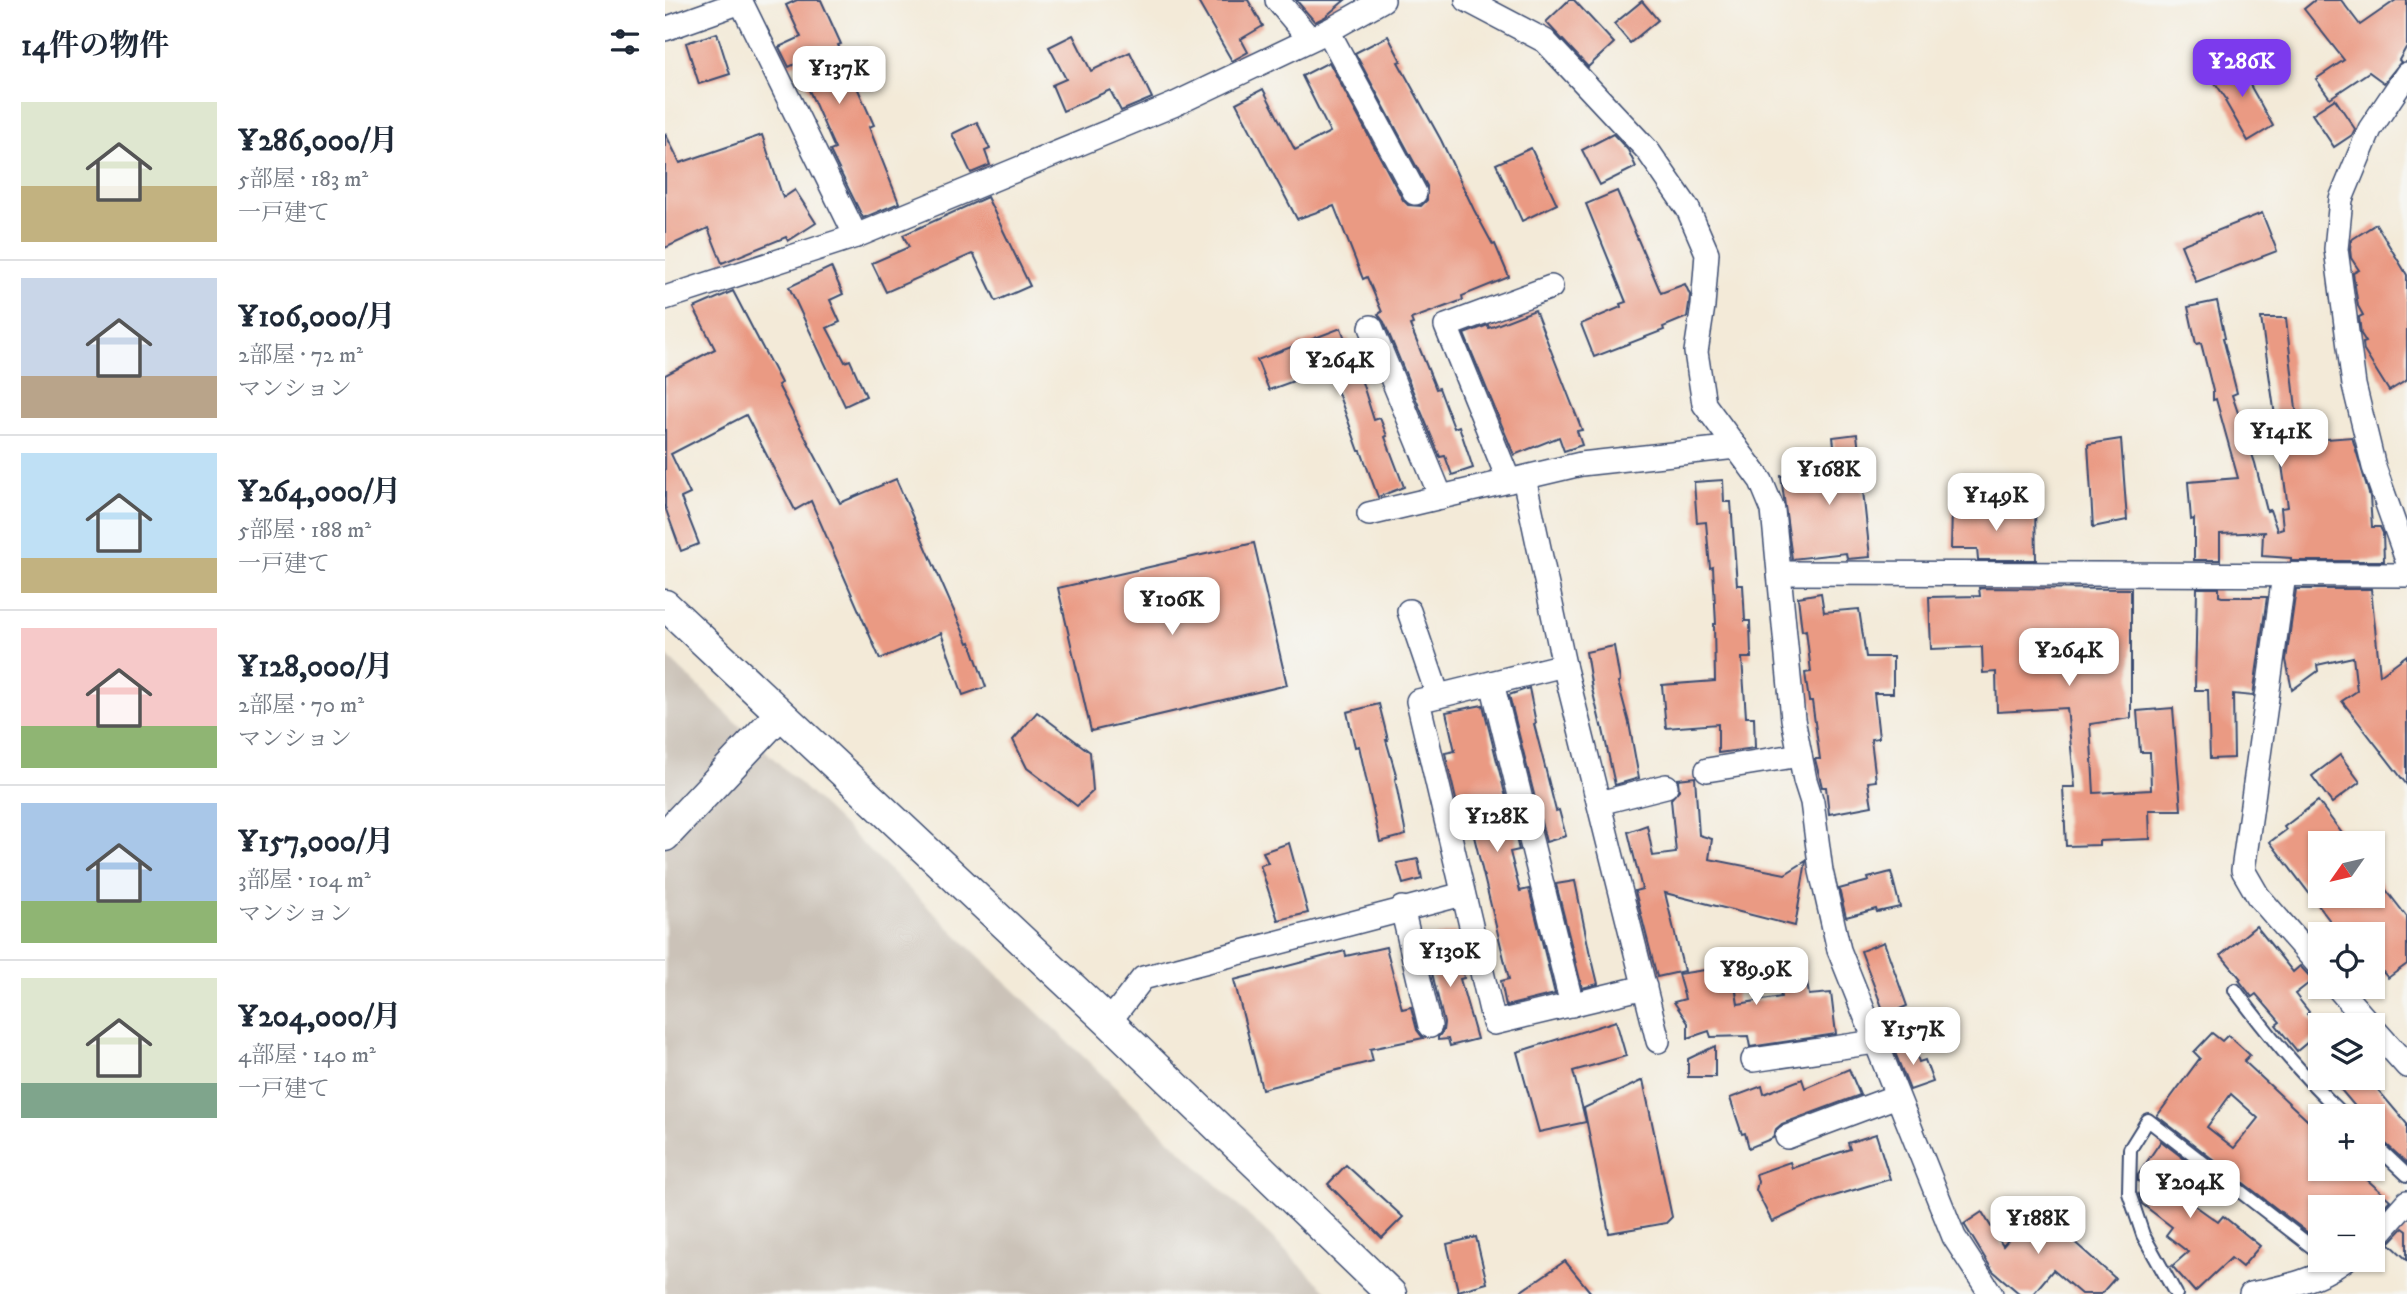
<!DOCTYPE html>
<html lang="ja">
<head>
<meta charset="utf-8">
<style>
	body { margin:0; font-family:"IM FELL DW Pica","Noto Serif JP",serif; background:#f2f2f3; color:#1f2937; height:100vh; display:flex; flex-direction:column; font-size:26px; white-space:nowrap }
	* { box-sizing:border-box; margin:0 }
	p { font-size:23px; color:#747a83 }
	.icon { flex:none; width:38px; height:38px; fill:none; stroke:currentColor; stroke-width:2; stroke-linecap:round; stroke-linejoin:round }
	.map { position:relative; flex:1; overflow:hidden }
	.side { display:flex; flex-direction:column; background:#fff; width:665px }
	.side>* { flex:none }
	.needle { width:46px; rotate:236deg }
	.buttons { position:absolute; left:1643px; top:831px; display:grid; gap:14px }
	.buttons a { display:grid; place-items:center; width:77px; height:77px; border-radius:0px; background:#fff; box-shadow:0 2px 5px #0004; font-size:35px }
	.price { position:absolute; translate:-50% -60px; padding:0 16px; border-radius:14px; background:#fff; color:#222; font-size:23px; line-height:46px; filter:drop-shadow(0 2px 4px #0008) }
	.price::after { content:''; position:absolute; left:50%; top:42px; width:21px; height:16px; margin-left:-10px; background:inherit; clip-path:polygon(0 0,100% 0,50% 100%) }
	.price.on { background:#7c3aed; color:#fff }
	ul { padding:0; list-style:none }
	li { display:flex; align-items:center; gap:21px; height:175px; padding:0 21px }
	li+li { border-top:2px solid #e0e1e3 }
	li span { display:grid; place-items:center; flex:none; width:196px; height:140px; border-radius:0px; color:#555 }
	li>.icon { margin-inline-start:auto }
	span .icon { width:84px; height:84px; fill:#fffc; stroke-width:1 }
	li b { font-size:30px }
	h2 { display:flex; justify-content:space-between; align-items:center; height:84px; padding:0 21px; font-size:30px }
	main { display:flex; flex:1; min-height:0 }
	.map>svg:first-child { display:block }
</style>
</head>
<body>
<main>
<section class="side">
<h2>14件の物件<svg class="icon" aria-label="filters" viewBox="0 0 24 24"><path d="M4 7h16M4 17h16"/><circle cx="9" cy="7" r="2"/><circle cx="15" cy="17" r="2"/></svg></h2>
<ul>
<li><span style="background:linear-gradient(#dfe7d0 60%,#c2b280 0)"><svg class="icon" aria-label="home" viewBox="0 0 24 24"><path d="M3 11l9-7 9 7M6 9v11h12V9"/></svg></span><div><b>¥286,000/月</b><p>5部屋 · 183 m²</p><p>一戸建て</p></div></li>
<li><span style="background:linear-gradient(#c9d6e8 70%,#b9a48a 0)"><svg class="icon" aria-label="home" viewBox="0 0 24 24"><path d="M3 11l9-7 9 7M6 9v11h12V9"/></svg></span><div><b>¥106,000/月</b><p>2部屋 · 72 m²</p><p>マンション</p></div></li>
<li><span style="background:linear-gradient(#bfe0f5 75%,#c2b280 0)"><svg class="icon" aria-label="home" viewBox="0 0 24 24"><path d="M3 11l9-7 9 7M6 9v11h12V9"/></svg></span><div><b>¥264,000/月</b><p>5部屋 · 188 m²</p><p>一戸建て</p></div></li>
<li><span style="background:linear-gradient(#f6c9c9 70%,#8fb573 0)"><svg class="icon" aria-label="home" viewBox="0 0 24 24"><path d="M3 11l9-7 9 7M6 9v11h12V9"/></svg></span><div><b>¥128,000/月</b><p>2部屋 · 70 m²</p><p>マンション</p></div></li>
<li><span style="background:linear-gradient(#a9c7e8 70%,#8fb573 0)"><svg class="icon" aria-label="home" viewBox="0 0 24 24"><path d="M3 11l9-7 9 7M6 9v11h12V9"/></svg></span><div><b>¥157,000/月</b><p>3部屋 · 104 m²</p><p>マンション</p></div></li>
<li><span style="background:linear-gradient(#dfe7d0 75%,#7fa58c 0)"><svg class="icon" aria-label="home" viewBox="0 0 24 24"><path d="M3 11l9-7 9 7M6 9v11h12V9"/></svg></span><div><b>¥204,000/月</b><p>4部屋 · 140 m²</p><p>一戸建て</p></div></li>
</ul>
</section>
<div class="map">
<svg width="1742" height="1294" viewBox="0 0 1742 1294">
	<rect width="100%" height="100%" fill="#f6f6f2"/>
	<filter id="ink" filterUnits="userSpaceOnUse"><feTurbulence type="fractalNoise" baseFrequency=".0143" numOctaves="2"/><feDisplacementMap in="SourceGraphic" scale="14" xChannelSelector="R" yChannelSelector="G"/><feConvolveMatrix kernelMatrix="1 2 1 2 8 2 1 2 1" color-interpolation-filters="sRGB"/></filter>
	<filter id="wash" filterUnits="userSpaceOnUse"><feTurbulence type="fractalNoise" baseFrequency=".00686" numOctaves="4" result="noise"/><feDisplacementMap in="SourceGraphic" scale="28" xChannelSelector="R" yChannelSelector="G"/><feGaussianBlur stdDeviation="1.57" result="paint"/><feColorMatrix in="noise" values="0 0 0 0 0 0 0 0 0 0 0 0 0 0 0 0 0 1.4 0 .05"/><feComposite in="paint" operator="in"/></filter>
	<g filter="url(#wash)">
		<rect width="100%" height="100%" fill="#f3ead8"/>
		<path fill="#cbc2b8" d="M 0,654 L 665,1294 L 0,1294 Z"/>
		<g id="blocks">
			<g fill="#ea9a83" fill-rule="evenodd">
				<path d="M 132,0 L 156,0 L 176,44 L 173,45 L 209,125 L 204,127 L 234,203 L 198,218 L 165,151 L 170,149 L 132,63 L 124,67 L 114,47 L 136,37 L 121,5 Z"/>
				<path d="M 532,0 L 583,0 L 598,26 L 576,39 L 583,52 L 567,61 Z"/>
				<path d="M 631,0 L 680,0 L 660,17 L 650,22 Z"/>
				<path d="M 904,0 L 909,0 L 949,43 L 923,67 L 881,22 Z"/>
				<path d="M 1650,0 L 1676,0 L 1695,25 L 1731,0 L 1742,0 L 1742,46 L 1734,60 L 1736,62 L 1719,83 L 1704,72 L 1665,98 L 1651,79 L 1679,60 L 1639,9 Z"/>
				<path d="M 977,1 L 993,20 L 965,43 L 949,24 Z"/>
				<path d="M 52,33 L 65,74 L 34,84 L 21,43 Z"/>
				<path d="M 408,35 L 426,71 L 465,52 L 487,98 L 456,111 L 445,90 L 398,111 L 387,85 L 401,79 L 384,47 Z"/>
				<path d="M 723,36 L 736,61 L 733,62 L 776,140 L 809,210 L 828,245 L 830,244 L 844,277 L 797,296 L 798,300 L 746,319 L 748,324 L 745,325 L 771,389 L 774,388 L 789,428 L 794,426 L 808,468 L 787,475 L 780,456 L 775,457 L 719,322 L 713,314 L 717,312 L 702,277 L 698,279 L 669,206 L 632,219 L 571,103 L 598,89 L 630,150 L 665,132 L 637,76 L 664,62 L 738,200 L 743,205 L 756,206 L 762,200 L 762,186 L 690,53 Z"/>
				<path d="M 1576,56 L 1588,74 L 1581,78 L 1608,126 L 1583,141 L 1560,101 L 1562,100 L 1546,77 Z"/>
				<path d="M 1670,99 L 1690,129 L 1687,135 L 1669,147 L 1647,114 Z"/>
				<path d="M 312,122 L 325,149 L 320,151 L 325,165 L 306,173 L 287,134 Z"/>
				<path d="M 0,133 L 15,163 L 97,135 L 118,198 L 130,190 L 151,223 L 123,241 L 121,237 L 57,263 L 43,228 L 0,248 Z"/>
				<path d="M 948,134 L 963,150 L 971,167 L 935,185 L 917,150 Z"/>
				<path d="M 866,148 L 892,204 L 857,221 L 831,164 Z"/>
				<path d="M 952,191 L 996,293 L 1020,284 L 1025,295 L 1024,304 L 1022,317 L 998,327 L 999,330 L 929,357 L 916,324 L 956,307 L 955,304 L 961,302 L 921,204 Z"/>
				<path d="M 322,197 L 365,286 L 331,301 L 309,255 L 307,254 L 221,292 L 207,263 L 244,247 L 238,235 Z"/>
				<path d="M 1597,213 L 1612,251 L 1531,282 L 1516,245 Z"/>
				<path d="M 1711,224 L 1742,275 L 1742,380 L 1724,391 L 1699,351 L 1698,343 L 1701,342 L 1696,334 L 1694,317 L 1698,315 L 1693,306 L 1688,273 L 1694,270 L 1686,258 L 1685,249 L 1686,240 Z"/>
				<path d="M 166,267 L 178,294 L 165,300 L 175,322 L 162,328 L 180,362 L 185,360 L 201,396 L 180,406 L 124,287 Z"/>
				<path d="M 68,291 L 116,383 L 113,385 L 175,503 L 231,479 L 303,643 L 305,642 L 321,687 L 298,695 L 276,633 L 215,659 L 146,501 L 130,510 L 81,415 L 6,454 L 25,494 L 16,498 L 34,544 L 16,551 L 0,507 L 0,375 L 50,349 L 29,308 Z"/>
				<path d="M 1552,301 L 1560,338 L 1558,338 L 1572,393 L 1567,395 L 1590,463 L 1602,511 L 1605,510 L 1612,530 L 1618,528 L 1616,508 L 1623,507 L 1596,318 L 1621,318 L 1632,418 L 1647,417 L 1649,440 L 1687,437 L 1705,497 L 1707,527 L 1715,527 L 1718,533 L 1719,561 L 1626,561 L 1626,558 L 1597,556 L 1598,533 L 1601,532 L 1555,534 L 1555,560 L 1529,560 L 1529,519 L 1526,520 L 1523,482 L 1573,478 L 1551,399 L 1548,400 L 1548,391 L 1536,343 L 1531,344 L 1523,307 Z"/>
				<path d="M 870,310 L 917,430 L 912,431 L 917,445 L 899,451 L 894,437 L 849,455 L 799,334 L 823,325 L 824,328 Z"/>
				<path d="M 676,328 L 680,339 L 683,338 L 709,420 L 715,418 L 722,436 L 720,437 L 739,487 L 713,497 L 696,451 L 694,451 L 664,368 L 604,390 L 592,360 Z"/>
				<path d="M 1192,434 L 1205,557 L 1182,559 L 1181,553 L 1127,559 L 1116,476 L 1172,469 L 1168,437 Z"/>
				<path d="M 1456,439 L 1462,520 L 1428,527 L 1423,444 Z"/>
				<path d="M 1058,480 L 1059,502 L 1066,502 L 1072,585 L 1078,585 L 1080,621 L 1085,621 L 1086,658 L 1077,658 L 1081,717 L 1089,717 L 1090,748 L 1053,753 L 1053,724 L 1001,728 L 997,685 L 1050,681 L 1049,624 L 1051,624 L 1048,567 L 1045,568 L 1041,522 L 1032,523 L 1029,482 Z"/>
				<path d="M 1370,505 L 1371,560 L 1313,560 L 1312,549 L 1286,549 L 1287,509 L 1336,510 L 1336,506 Z"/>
				<path d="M 589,543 L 622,685 L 426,731 L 393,588 Z"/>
				<path d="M 1314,588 L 1466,589 L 1466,718 L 1425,724 L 1429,793 L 1486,790 L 1485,752 L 1475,752 L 1472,711 L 1508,708 L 1516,810 L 1484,810 L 1485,839 L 1434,841 L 1434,845 L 1401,846 L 1398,787 L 1410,787 L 1402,708 L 1332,712 L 1331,672 L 1318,673 L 1317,647 L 1266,649 L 1264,597 L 1315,596 Z"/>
				<path d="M 1532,588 L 1554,588 L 1554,596 L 1557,597 L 1602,597 L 1588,696 L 1568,694 L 1569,758 L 1545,759 L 1543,690 L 1530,690 Z"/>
				<path d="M 1631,589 L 1706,589 L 1715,675 L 1742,655 L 1742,785 L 1677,701 L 1692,691 L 1688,657 L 1652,665 L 1653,671 L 1627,690 L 1621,660 Z"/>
				<path d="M 1156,593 L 1159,612 L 1194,609 L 1201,657 L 1228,657 L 1228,693 L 1209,693 L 1214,738 L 1206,739 L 1211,781 L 1203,782 L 1207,806 L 1164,814 L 1161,787 L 1157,787 L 1150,759 L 1155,759 L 1147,701 L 1144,701 L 1140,673 L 1146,672 L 1141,630 L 1137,631 L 1133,597 Z"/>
				<path d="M 949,646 L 955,681 L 953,682 L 964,723 L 974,778 L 950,785 L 937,725 L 936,726 L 927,689 L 921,652 Z"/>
				<path d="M 864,688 L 871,723 L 869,724 L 879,763 L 891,811 L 894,810 L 901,836 L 881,842 L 844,695 Z"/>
				<path d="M 714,704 L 723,740 L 721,740 L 732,778 L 730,779 L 741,835 L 715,842 L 694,746 L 690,747 L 682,712 Z"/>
				<path d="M 818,705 L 854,850 L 845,852 L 855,891 L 864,889 L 890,994 L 841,1006 L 836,981 L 844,979 L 805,820 L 800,807 L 793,808 L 780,753 L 790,751 L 781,712 Z"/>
				<path d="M 372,712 L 425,752 L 428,791 L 412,806 L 362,768 L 348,740 Z"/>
				<path d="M 1675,755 L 1695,782 L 1667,803 L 1647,776 Z"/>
				<path d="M 1030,777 L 1034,835 L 1047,839 L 1044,859 L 1120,874 L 1141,861 L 1130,926 L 1000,893 L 1019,971 L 992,977 L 970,891 L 977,889 L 963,832 L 982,825 L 988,856 L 1011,853 L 1006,799 L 1014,790 L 1013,779 Z"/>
				<path d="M 1653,801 L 1685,844 L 1656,844 L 1656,896 L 1708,896 L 1708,873 L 1742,917 L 1742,964 L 1723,978 L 1718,972 L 1708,979 L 1708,934 L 1675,934 L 1605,842 L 1621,830 L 1619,827 Z"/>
				<path d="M 624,843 L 643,913 L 613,920 L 595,865 L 603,863 L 598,852 Z"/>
				<path d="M 753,859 L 757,879 L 738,884 L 732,863 Z"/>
				<path d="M 1226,872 L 1235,907 L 1212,912 L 1211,909 L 1181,917 L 1174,889 L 1204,881 L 1203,878 Z"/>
				<path d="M 910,881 L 925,955 L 926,955 L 933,984 L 917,988 L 891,884 Z"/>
				<path d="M 1591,926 L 1628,972 L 1635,966 L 1648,980 L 1630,994 L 1644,1012 L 1642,1014 L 1656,1031 L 1632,1051 L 1611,1025 L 1615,1022 L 1591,994 L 1587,997 L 1574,980 L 1576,979 L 1556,955 Z"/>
				<path d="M 790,932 L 799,978 L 795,979 L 812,1039 L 785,1046 L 783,1039 L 773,1040 L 773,1037 L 778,1031 L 779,1023 L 759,939 Z"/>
				<path d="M 1219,942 L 1242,1006 L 1220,1015 L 1196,951 Z"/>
				<path d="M 721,947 L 737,1009 L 746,1007 L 752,1030 L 758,1038 L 705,1049 L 708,1061 L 597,1089 L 569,980 L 680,951 L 681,956 Z"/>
				<path d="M 1138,957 L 1144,995 L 1166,993 L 1171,1034 L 1085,1047 L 1083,1036 L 1046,1037 L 1044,1031 L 1023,1038 L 1023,1023 L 1009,1002 L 1020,999 L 1013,974 L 1067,966 L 1073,1004 L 1116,997 L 1110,965 Z"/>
				<path d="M 951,1021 L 961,1056 L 908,1071 L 921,1122 L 874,1132 L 852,1052 Z"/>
				<path d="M 1547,1033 L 1557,1041 L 1563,1035 L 1585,1055 L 1579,1061 L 1656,1133 L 1656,1169 L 1690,1169 L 1725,1200 L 1718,1208 L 1714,1208 L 1717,1209 L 1708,1219 L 1708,1208 L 1656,1208 L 1656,1243 L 1492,1116 L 1535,1058 L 1529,1052 ZM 1566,1094 L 1593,1118 L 1569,1148 L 1542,1127 Z"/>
				<path d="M 1247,1042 L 1254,1062 L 1260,1060 L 1268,1082 L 1245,1090 L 1229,1050 Z"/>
				<path d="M 1050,1046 L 1050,1077 L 1023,1077 L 1023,1059 Z"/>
				<path d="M 1184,1069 L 1195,1095 L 1117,1124 L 1111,1129 L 1108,1138 L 1084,1148 L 1080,1133 L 1077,1134 L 1065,1098 L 1097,1086 L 1099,1094 L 1137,1079 L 1140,1088 Z"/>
				<path d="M 1666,1078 L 1703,1078 L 1742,1124 L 1742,1163 L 1711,1135 L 1713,1133 L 1708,1128 L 1708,1116 L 1698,1116 Z"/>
				<path d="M 978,1080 L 1007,1217 L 1001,1223 L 944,1233 L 919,1108 Z"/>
				<path d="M 1211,1134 L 1225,1179 L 1153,1201 L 1107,1222 L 1091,1190 L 1093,1182 L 1091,1174 L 1125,1162 L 1127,1168 L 1185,1149 L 1183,1143 Z"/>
				<path d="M 1496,1141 L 1531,1168 L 1511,1192 L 1553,1222 L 1558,1216 L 1595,1246 L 1577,1267 L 1566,1258 L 1530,1292 L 1507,1266 L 1523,1252 L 1501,1235 L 1507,1227 L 1477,1204 L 1474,1194 L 1479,1185 L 1473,1181 L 1473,1175 Z"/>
				<path d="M 681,1165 L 738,1217 L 717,1238 L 663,1184 Z"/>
				<path d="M 1371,1208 L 1450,1278 L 1436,1294 L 1416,1294 L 1388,1270 L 1368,1294 L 1355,1294 L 1328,1271 L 1299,1224 L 1317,1212 L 1338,1246 Z"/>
				<path d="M 1738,1228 L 1742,1231 L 1742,1260 L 1724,1243 Z"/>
				<path d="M 811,1237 L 822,1283 L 793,1291 L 782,1244 Z"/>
				<path d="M 900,1261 L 927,1294 L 852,1294 Z"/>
			</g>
		</g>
	</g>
	<g filter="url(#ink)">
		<use href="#blocks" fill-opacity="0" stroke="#3b4b70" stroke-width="2"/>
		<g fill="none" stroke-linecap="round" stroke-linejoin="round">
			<g stroke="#3b4b70" stroke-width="16">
				<g id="service">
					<path d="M 1570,990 C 1604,1036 1639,1078 1680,1116"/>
					<path d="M 1708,1143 L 1742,1175"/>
					<path d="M 1511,1294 L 1478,1235 L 1464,1193 L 1465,1149 L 1483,1120 L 1656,1254"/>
				</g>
			</g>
			<g stroke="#3b4b70" stroke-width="26">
				<g id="minor">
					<path d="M 612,0 L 645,39"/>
					<path d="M 802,0 L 880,41 L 983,151 L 1023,209 L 1042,253 L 1038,306 L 1031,352 L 1039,404 L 1096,481 L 1108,510 L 1128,719 L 1140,780 L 1147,802 L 1156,871 L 1174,950 L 1289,1237 L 1326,1294"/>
					<path d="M 0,29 L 76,2 L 191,236"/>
					<path d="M 663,31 L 750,193"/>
					<path d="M 1742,74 L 1705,129 L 1676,199 L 1671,249 L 1689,385 L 1709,467 L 1742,560"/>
					<path d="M 0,298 L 191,236 L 508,105 L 663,31 L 718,0"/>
					<path d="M 706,327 L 776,497"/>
					<path d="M 859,478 L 899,665"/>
					<path d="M 844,481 L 781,326 L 886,287"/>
					<path d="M 704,514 L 916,464 L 1071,447"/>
					<path d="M 1114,573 L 1742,575"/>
					<path d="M 1619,575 L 1578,870 L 1593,896 L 1656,968"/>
					<path d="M 744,611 L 773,696"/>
					<path d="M 827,683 L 907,1005"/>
					<path d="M 1042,770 L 1135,755"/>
					<path d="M 934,803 L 1001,786"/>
					<path d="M 737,908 L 765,1026"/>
					<path d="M 980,987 L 829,1023 L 753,701 L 899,665 L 993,1041"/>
					<path d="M 1672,987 L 1706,1026"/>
					<path d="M 444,1022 L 478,978 L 798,894"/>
					<path d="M 1708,1028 L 1742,1066"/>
					<path d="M 1088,1060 L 1210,1042"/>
					<path d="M 1122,1137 L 1232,1096"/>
					<path d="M 1708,1240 L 1742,1202"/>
					<path d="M 1586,1294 C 1620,1287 1651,1281 1680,1260"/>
				</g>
			</g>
			<g stroke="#3b4b70" stroke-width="33">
				<g id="tertiary">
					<path d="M 0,605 L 444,1022 L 726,1294"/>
					<path d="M 0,836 L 115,714"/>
				</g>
			</g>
			<use href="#service" stroke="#fff" stroke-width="12"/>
			<use href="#minor" stroke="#fff" stroke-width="23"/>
			<use href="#tertiary" stroke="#fff" stroke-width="30"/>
		</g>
	</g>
</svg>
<div class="buttons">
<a><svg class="needle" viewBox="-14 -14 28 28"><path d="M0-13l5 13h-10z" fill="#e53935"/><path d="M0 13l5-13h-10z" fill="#747a83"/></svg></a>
<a><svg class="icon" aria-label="locate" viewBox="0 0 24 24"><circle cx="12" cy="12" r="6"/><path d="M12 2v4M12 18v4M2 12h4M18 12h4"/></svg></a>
<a><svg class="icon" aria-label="layers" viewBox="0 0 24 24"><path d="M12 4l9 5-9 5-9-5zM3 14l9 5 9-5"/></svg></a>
<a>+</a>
<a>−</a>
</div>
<b class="price on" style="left:1577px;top:99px">¥286K</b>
<b class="price" style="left:174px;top:106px">¥137K</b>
<b class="price" style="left:675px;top:398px">¥264K</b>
<b class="price" style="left:1616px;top:469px">¥141K</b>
<b class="price" style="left:1164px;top:507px">¥168K</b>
<b class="price" style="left:1331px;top:533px">¥149K</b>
<b class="price" style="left:507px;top:637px">¥106K</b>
<b class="price" style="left:1404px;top:688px">¥264K</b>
<b class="price" style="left:832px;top:854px">¥128K</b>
<b class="price" style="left:785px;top:989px">¥130K</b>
<b class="price" style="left:1091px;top:1007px">¥89.9K</b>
<b class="price" style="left:1248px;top:1067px">¥157K</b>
<b class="price" style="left:1525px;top:1220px">¥204K</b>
<b class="price" style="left:1373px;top:1256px">¥188K</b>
</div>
</main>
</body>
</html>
